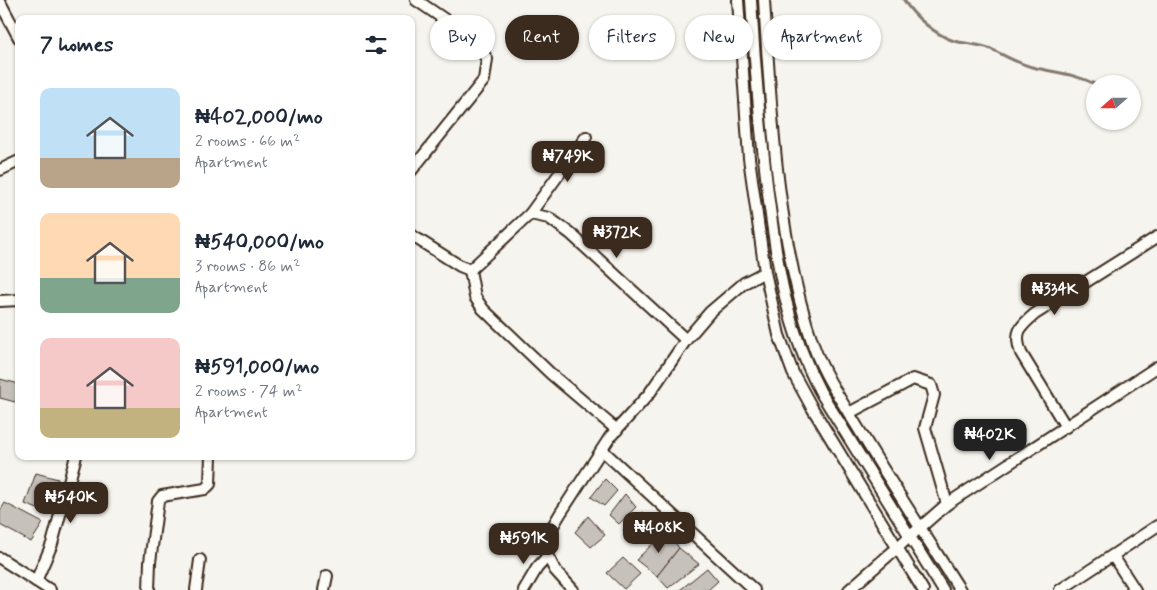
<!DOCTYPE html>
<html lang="en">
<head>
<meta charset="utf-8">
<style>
	body { margin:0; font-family:Mynerve,sans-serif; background:#f6f6f7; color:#1f2937; height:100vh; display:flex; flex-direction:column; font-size:19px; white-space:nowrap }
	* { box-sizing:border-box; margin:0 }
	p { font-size:16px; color:#747a83 }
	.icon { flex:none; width:28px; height:28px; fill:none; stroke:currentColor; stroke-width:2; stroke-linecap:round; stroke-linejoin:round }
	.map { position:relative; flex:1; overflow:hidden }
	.panel { position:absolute; left:15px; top:15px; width:400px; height:445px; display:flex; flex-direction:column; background:#fff; border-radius:10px; box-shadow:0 1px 4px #0004 }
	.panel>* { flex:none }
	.top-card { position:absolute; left:430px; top:15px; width:475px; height:45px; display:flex; gap:10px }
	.needle { width:32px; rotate:249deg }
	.buttons { position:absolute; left:1086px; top:75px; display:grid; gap:10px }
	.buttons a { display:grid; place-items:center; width:55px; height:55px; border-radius:50%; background:#fff; box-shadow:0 1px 4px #0004; font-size:25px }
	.price { position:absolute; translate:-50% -42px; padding:0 11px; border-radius:10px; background:#3b2a1e; color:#fff; font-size:16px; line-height:32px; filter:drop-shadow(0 1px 2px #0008) }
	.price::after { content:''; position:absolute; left:50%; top:30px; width:15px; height:11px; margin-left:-8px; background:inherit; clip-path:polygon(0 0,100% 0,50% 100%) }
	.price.current { background:#222; color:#fff }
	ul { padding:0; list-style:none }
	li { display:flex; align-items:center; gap:15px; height:125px; padding:0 25px }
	li span { display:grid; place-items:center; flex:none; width:140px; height:100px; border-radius:10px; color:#555 }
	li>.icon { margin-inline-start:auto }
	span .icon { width:60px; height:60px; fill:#fffc; stroke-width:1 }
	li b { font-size:21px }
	h2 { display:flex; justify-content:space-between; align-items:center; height:60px; padding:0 25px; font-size:21px }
	.pill { padding:0 18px; border-radius:22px; background:#fff; box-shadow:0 1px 4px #0004; font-size:18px; line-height:45px }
	.pill.current { background:#3b2a1e; color:#fff }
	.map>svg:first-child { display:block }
</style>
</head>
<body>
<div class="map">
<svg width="1157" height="590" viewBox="0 0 1157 590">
	<rect width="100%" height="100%" fill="#f5f4ee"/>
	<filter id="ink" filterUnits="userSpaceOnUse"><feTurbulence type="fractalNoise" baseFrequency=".02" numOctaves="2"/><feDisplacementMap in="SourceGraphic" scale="10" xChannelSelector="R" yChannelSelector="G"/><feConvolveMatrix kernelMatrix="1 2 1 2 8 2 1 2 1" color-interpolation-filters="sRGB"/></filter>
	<g filter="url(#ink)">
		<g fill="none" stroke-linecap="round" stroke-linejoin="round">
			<g stroke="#84786e" stroke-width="3">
				<path d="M 904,0 C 913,16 936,35 954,41 C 966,44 979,44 991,49 C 1006,56 1020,65 1036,68 C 1057,73 1075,74 1095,84"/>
				<path d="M 1132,105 L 1134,106"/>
			</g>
		</g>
		<g fill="#c7c1bb" stroke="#3b2a1e">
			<path d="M 0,379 L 19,384 L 19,403 L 0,398 Z"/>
			<path d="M 36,473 L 58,479 L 48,513 L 25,504 Z"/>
			<path d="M 605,479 L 617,491 L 604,506 L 591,497 Z"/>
			<path d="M 625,494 L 636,507 L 619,524 L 609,515 Z"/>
			<path d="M 5,503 L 43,523 L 31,542 L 0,525 L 0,511 Z"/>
			<path d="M 643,512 L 655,525 L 640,543 L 623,530 Z"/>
			<path d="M 588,516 L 605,535 L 591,547 L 575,532 Z"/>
			<path d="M 667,530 L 679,548 L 657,576 L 636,560 Z"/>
			<path d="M 679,548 L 699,564 L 668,588 L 657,576 Z"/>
			<path d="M 623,558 L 640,574 L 624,589 L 607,573 Z"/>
			<path d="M 707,568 L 718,581 L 708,590 L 680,590 Z"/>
		</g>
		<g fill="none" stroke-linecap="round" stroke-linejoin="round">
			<g stroke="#3b2a1e" stroke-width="14">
				<g id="minor">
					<path d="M 738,0 L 749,158 L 765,272 L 779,335 L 793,373 L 811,406 L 923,590"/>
					<path d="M 751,0 C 755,65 760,129 768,193 C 777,265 786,328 821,393 L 943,590"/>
					<path d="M 764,0 C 771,111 777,242 814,347 C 825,378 845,406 861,433 C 893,486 927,538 960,590"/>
					<path d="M 0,2 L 19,38"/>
					<path d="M 0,170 L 19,161"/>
					<path d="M 411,171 L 484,80 L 487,59 L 472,38 L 416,0"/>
					<path d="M 530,214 L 549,218 L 571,234 L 686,340"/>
					<path d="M 411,235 L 460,266 L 470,270"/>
					<path d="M 470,270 L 475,297 L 483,309 L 551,374 L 617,430"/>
					<path d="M 470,270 L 530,214 L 586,137"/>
					<path d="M 0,301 L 19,300"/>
					<path d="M 849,413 L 913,379 L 931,385 L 934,395 L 925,428 L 947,504"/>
					<path d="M 1066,427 L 1021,353 C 1014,333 1019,327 1035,314 L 1157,237"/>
					<path d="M 602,450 L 754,590"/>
					<path d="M 1113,556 L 1135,590"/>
					<path d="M 0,558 L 50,590"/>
					<path d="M 36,581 L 52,544 L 76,456"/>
					<path d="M 149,590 L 150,562 L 158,501 L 162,496 L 205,489 L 210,484 L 211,456"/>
					<path d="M 196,590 L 200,560"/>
					<path d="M 324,590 L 327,576"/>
					<path d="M 524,590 L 537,568 L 547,557"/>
					<path d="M 573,590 L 555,570 L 544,549 L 547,536 L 560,514 L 610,437 L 649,394 L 686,340 L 710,312 L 744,283 L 765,272"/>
					<path d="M 849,590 L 947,504 L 1157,367"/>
					<path d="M 1060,590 L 1157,526"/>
				</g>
			</g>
			<use href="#minor" stroke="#fdfcf7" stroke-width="10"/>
		</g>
	</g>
</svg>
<div class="buttons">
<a><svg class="needle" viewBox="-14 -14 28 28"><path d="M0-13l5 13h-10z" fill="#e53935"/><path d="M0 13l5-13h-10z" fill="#747a83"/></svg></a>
</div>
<b class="price" style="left:568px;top:183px">₦749K</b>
<b class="price" style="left:617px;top:259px">₦372K</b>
<b class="price" style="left:1055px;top:316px">₦334K</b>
<b class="price current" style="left:990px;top:461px">₦402K</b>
<b class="price" style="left:71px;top:524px">₦540K</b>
<b class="price" style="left:659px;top:554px">₦408K</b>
<b class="price" style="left:524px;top:565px">₦591K</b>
<div class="top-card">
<a class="pill">Buy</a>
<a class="pill current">Rent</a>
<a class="pill">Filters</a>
<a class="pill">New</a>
<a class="pill">Apartment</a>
</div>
<section class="panel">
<h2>7 homes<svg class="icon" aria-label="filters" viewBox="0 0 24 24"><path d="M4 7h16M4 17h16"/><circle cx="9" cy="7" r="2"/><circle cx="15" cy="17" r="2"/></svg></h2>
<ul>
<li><span style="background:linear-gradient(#bfe0f5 70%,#b9a48a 0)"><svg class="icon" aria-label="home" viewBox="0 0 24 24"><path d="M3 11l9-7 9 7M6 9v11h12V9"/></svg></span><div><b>₦402,000/mo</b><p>2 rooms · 66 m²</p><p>Apartment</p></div></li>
<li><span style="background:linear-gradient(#ffd9b3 65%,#7fa58c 0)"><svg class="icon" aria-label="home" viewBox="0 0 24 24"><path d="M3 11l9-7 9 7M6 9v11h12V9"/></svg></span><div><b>₦540,000/mo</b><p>3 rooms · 86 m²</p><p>Apartment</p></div></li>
<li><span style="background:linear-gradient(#f6c9c9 70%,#c2b280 0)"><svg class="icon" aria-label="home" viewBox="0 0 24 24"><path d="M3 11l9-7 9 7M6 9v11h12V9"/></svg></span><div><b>₦591,000/mo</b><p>2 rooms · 74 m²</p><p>Apartment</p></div></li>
</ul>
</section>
</div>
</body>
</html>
